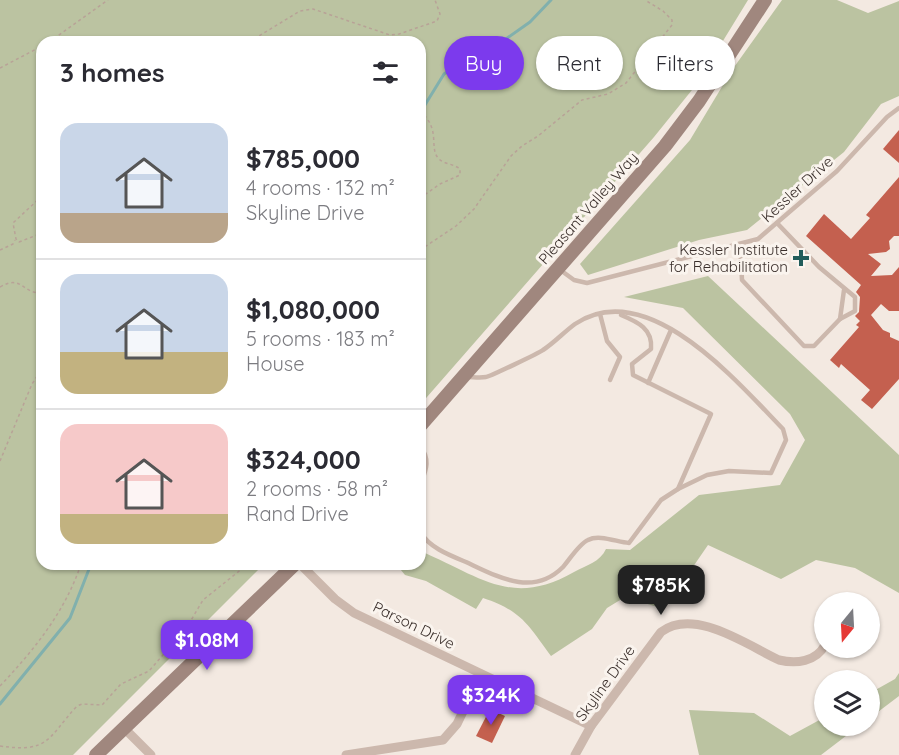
<!DOCTYPE html>
<html lang="en">
<head>
<meta charset="utf-8">
<style>
	body { margin:0; font-family:Quicksand,sans-serif; background:#f7f7f7; color:#2b2b33; height:100vh; display:flex; flex-direction:column; font-size:22px; white-space:nowrap }
	* { box-sizing:border-box; margin:0 }
	p { font-size:20px; color:#7c7c81 }
	.icon { flex:none; width:33px; height:33px; fill:none; stroke:currentColor; stroke-width:2; stroke-linecap:round; stroke-linejoin:round }
	.map { position:relative; flex:1; overflow:hidden }
	.sheet { position:absolute; left:36px; top:36px; width:390px; height:534px; display:flex; flex-direction:column; background:#fff; border-radius:18px; box-shadow:0 2px 4px #0004 }
	.sheet>* { flex:none }
	.hud { position:absolute; left:444px; top:36px; width:364px; height:54px; display:flex; gap:12px }
	.needle { width:39px; rotate:198deg }
	.controls { position:absolute; left:814px; top:592px; display:grid; gap:12px }
	.controls a { display:grid; place-items:center; width:66px; height:66px; border-radius:50%; background:#fff; box-shadow:0 2px 4px #0004; font-size:30px }
	.price { position:absolute; translate:-50% -51px; padding:0 14px; border-radius:12px; background:#7c3aed; color:#fff; font-size:20px; line-height:39px; filter:drop-shadow(0 2px 3px #0008) }
	.price::after { content:''; position:absolute; left:50%; top:36px; width:18px; height:14px; margin-left:-9px; background:inherit; clip-path:polygon(0 0,100% 0,50% 100%) }
	.price.on { background:#222; color:#fff }
	ul { padding:0; list-style:none }
	li { display:flex; align-items:center; gap:18px; height:150px; padding:0 24px }
	li+li { border-top:2px solid #e1e1e2 }
	li span { display:grid; place-items:center; flex:none; width:168px; height:120px; border-radius:18px; color:#555 }
	li>.icon { margin-inline-start:auto }
	span .icon { width:72px; height:72px; fill:#fffc; stroke-width:1 }
	li b { font-size:26px }
	h2 { display:flex; justify-content:space-between; align-items:center; height:72px; padding:0 24px; font-size:26px }
	.pill { padding:0 21px; border-radius:27px; background:#fff; box-shadow:0 2px 4px #0004; font-size:21px; line-height:54px }
	.pill.on { background:#7c3aed; color:#fff }
	.map>svg:first-child { display:block }
</style>
</head>
<body>
<div class="map">
<svg width="899" height="755" viewBox="0 0 899 755">
	<rect width="100%" height="100%" fill="#f3e9e1"/>
	<g fill="#bbc3a1">
		<path d="M 0,0 L 748,0 L 696,85 L 654,137 L 420,405 L 420,42 L 42,42 L 42,564 L 264,564 L 73,755 L 0,755 Z"/>
		<path d="M 782,0 L 837,0 L 868,13 L 899,1 L 899,96 L 881,104 L 844,152 L 747,230 L 699,240 L 588,275 L 580,264 L 690,140 L 732,70 Z"/>
		<path d="M 708,276 L 899,455 L 899,593 L 855,568 L 816,560 L 781,579 L 708,545 L 664,609 L 625,597 L 607,608 L 592,629 L 551,656 C 528,625 522,611 483,598 L 476,609 L 426,581 L 405,575 L 396,564 L 420,564 L 420,551 C 480,576 511,608 574,572 C 587,565 600,562 606,549 L 630,550 L 699,495 L 780,485 L 805,440 L 790,414 L 683,308 L 624,297 Z"/>
		<path d="M 899,673 L 899,696 L 870,718 L 870,693 L 895,679 Z"/>
		<path d="M 689,710 L 754,713 L 790,736 L 825,717 L 825,726 L 859,726 L 821,755 L 699,755 Z"/>
	</g>
	<g fill="none" stroke-linecap="round" stroke-linejoin="round">
		<g stroke="#81b0ad" stroke-width="3">
			<path d="M 420,113 L 444,74 L 478,51 L 503,41 L 530,22 L 551,0"/>
			<path d="M 0,704 L 70,618 L 91,564"/>
		</g>
	</g>
	<g fill="#c4604f">
		<path d="M 899,130 L 899,163 L 883,149 Z"/>
		<path d="M 899,177 L 899,236 L 894,236 L 889,241 L 890,249 L 886,252 L 868,254 L 881,264 L 871,276 L 892,275 L 899,267 L 899,311 L 889,311 L 881,304 L 871,315 L 883,330 L 890,333 L 890,337 L 899,341 L 899,379 L 872,409 L 861,400 L 870,390 L 841,364 L 839,368 L 830,360 L 859,327 L 856,325 L 860,321 L 855,316 L 859,312 L 860,297 L 856,292 L 861,285 L 806,236 L 824,214 L 851,239 L 870,218 L 866,215 Z"/>
		<path d="M 490,709 L 505,716 L 492,743 L 476,736 Z"/>
	</g>
	<g fill="none" stroke-linecap="round" stroke-linejoin="round">
		<g stroke="#b8a297" stroke-width="1.5" stroke-dasharray="3 3" stroke-linecap="butt">
			<path d="M 49,42 L 108,0"/>
			<path d="M 249,42 L 300,11 L 313,9 L 390,35 L 399,34 L 437,21 L 440,14 L 435,0"/>
			<path d="M 0,68 L 42,46"/>
			<path d="M 420,111 C 442,130 428,148 439,159 C 444,164 454,164 460,169 L 460,175 L 440,184 L 420,198"/>
			<path d="M 42,196 L 13,223 L 16,239 L 19,242 L 42,233"/>
			<path d="M 0,250 L 13,244 L 15,240"/>
			<path d="M 420,250 L 456,226 L 474,209 L 511,156 L 522,146 L 538,136 L 582,100 L 608,94 L 626,83 L 672,25 L 672,20 L 663,11 L 645,0"/>
			<path d="M 420,261 L 422,271 L 420,277"/>
			<path d="M 0,287 C 22,274 22,294 42,293"/>
			<path d="M 0,461 L 32,384 L 42,369"/>
			<path d="M 0,686 C 34,650 65,612 81,564"/>
			<path d="M 0,746 C 49,753 47,739 77,706 L 82,704 L 102,705 L 121,684 L 149,671 L 187,627 L 203,600 L 248,564"/>
		</g>
		<g stroke="#ccb8ad" stroke-width="4.5">
			<path d="M 777,223 L 819,267 L 855,297 L 855,311 L 840,319"/>
			<path d="M 740,244 L 742,280 L 804,346 L 814,346 L 840,319 L 844,290"/>
			<path d="M 559,269 L 574,280 L 587,283 L 758,239 L 837,171 L 887,117 L 899,108"/>
			<path d="M 600,314 L 607,341 L 620,357 L 610,380"/>
			<path d="M 621,315 C 638,322 653,329 651,349 L 632,364 L 633,375 L 711,414 L 678,489"/>
			<path d="M 648,383 L 671,330"/>
			<path d="M 420,446 C 431,460 426,470 420,486"/>
			<path d="M 420,532 C 430,548 449,555 466,562 C 498,577 533,597 563,567 C 570,559 579,544 588,540 C 599,534 617,542 629,543 L 661,500 L 678,489 L 707,475 L 729,471 L 771,473 L 786,440 L 783,429 C 739,384 648,275 575,324 C 564,332 554,343 543,350 C 539,353 489,377 486,377 C 480,378 473,377 467,377"/>
		</g>
		<g stroke="#ccb8ad" stroke-width="9">
			<path d="M 300,564 L 335,599 L 354,613 L 591,726"/>
			<path d="M 125,729 L 151,755"/>
			<path d="M 346,755 L 443,740 L 457,724 L 481,674"/>
			<path d="M 575,755 L 591,726 L 661,632 C 694,607 747,645 779,660 C 796,664 816,662 825,645"/>
		</g>
		<g stroke="#a0877e" stroke-width="14">
			<path d="M 420,426 L 665,146 L 699,101 L 765,0"/>
			<path d="M 96,755 L 295,564"/>
		</g>
	</g>
	<path fill="#215c5a" stroke="#faf4ee" stroke-width="2" d="M798 249h6v6h6v6h-6v6h-6v-6h-6v-6h6z"/>
	<g text-anchor="middle" dominant-baseline="central" stroke-width="6" stroke-linejoin="round" paint-order="stroke">
		<g font-size="15" fill="#3a2f2b" stroke="#faf4ee">
			<text transform="translate(797 189) rotate(-42)">Kessler Drive</text>
			<text transform="translate(588 208) rotate(-49)">Pleasant Valley Way</text>
			<text transform="translate(414 625) rotate(26)">Parson Drive</text>
			<text transform="translate(605 683) rotate(-54)">Skyline Drive</text>
		</g>
		<g font-size="15" fill="#3a2f2b" stroke="#faf4ee" text-anchor="end">
			<text x="788" y="249">Kessler Institute<tspan x="788" dy="17">for Rehabilitation</tspan></text>
		</g>
	</g>
</svg>
<div class="controls">
<a><svg class="needle" viewBox="-14 -14 28 28"><path d="M0-13l5 13h-10z" fill="#e53935"/><path d="M0 13l5-13h-10z" fill="#7c7c81"/></svg></a>
<a><svg class="icon" aria-label="layers" viewBox="0 0 24 24"><path d="M12 4l9 5-9 5-9-5zM3 14l9 5 9-5"/></svg></a>
</div>
<b class="price on" style="left:661px;top:616px">$785K</b>
<b class="price" style="left:207px;top:671px">$1.08M</b>
<b class="price" style="left:491px;top:726px">$324K</b>
<div class="hud">
<a class="pill on">Buy</a>
<a class="pill">Rent</a>
<a class="pill">Filters</a>
</div>
<section class="sheet">
<h2>3 homes<svg class="icon" aria-label="filters" viewBox="0 0 24 24"><path d="M4 7h16M4 17h16"/><circle cx="9" cy="7" r="2"/><circle cx="15" cy="17" r="2"/></svg></h2>
<ul>
<li><span style="background:linear-gradient(#c9d6e8 75%,#b9a48a 0)"><svg class="icon" aria-label="home" viewBox="0 0 24 24"><path d="M3 11l9-7 9 7M6 9v11h12V9"/></svg></span><div><b>$785,000</b><p>4 rooms · 132 m²</p><p>Skyline Drive</p></div></li>
<li><span style="background:linear-gradient(#c9d6e8 65%,#c2b280 0)"><svg class="icon" aria-label="home" viewBox="0 0 24 24"><path d="M3 11l9-7 9 7M6 9v11h12V9"/></svg></span><div><b>$1,080,000</b><p>5 rooms · 183 m²</p><p>House</p></div></li>
<li><span style="background:linear-gradient(#f6c9c9 75%,#c2b280 0)"><svg class="icon" aria-label="home" viewBox="0 0 24 24"><path d="M3 11l9-7 9 7M6 9v11h12V9"/></svg></span><div><b>$324,000</b><p>2 rooms · 58 m²</p><p>Rand Drive</p></div></li>
</ul>
</section>
</div>
</body>
</html>
